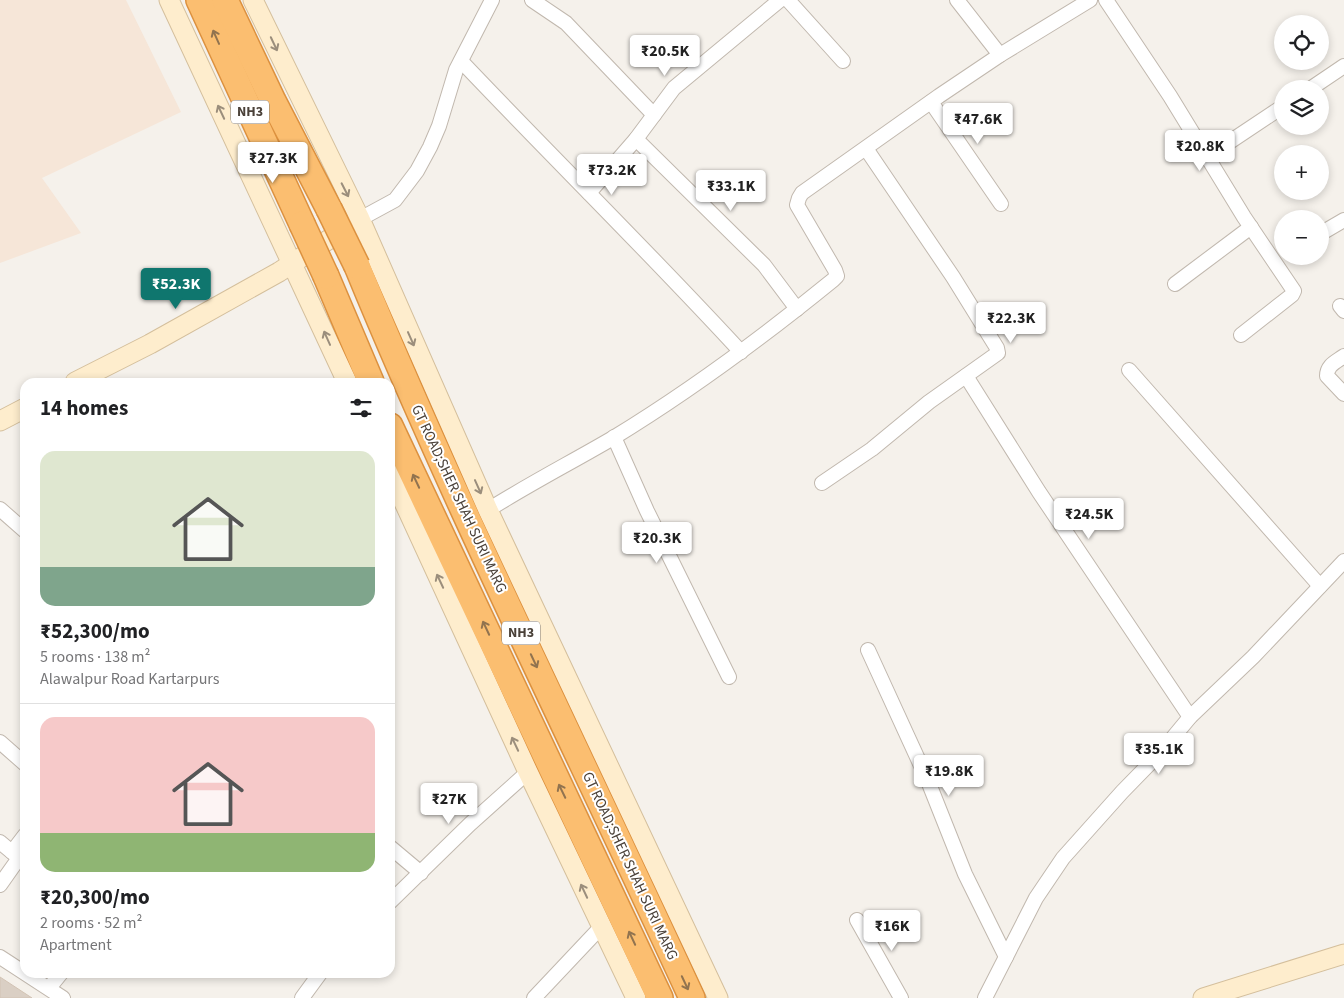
<!DOCTYPE html>
<html lang="en">
<head>
<meta charset="utf-8">
<style>
	body { margin:0; font-family:"Source Sans 3",sans-serif; background:#f6f6f6; color:#202124; height:100vh; display:flex; flex-direction:column; font-size:19px; white-space:nowrap }
	* { box-sizing:border-box; margin:0 }
	p { font-size:16px; color:#757577 }
	.icon { flex:none; width:28px; height:28px; fill:none; stroke:currentColor; stroke-width:2; stroke-linecap:round; stroke-linejoin:round }
	.map { position:relative; flex:1; overflow:hidden }
	.side { position:absolute; left:20px; top:378px; width:375px; height:600px; display:flex; flex-direction:column; background:#fff; border-radius:15px; box-shadow:0 2px 8px #0003 }
	.side>* { flex:none }
	.fabs { position:absolute; left:1274px; top:15px; display:grid; gap:10px }
	.fabs a { display:grid; place-items:center; width:55px; height:55px; border-radius:50%; background:#fff; box-shadow:0 2px 8px #0003; font-size:25px }
	.price { position:absolute; translate:-50% -42px; padding:0 11px; border-radius:5px; background:#fff; color:#222; font-size:16px; line-height:32px; filter:drop-shadow(0 1px 2px #0008) }
	.price::after { content:''; position:absolute; left:50%; top:30px; width:15px; height:11px; margin-left:-8px; background:inherit; clip-path:polygon(0 0,100% 0,50% 100%) }
	.price.current { background:#0f766e; color:#fff }
	ul { padding:0; list-style:none }
	li { display:grid; align-content:center; gap:10px; height:265px; padding:0 20px }
	li+li { border-top:1px solid #e0e0e0 }
	li span { display:grid; place-items:center; height:155px; border-radius:15px; color:#555 }
	li>.icon { margin-inline-start:auto }
	span .icon { width:90px; height:90px; fill:#fffc; stroke-width:1 }
	li b { font-size:21px }
	h2 { display:flex; justify-content:space-between; align-items:center; height:60px; padding:0 20px; font-size:21px }
	.map>svg:first-child { display:block }
</style>
</head>
<body>
<div class="map">
<svg width="1344" height="998" viewBox="0 0 1344 998">
	<rect width="100%" height="100%" fill="#f5f1eb"/>
	<path fill="#f6e6d8" d="M 0,0 L 126,0 L 181,112 L 42,178 L 81,233 L 0,263 Z"/>
	<path fill="#dacfc4" stroke="#d2c3b4" d="M 0,977 L 32,998 L 0,998 Z"/>
	<g fill="none" stroke-linecap="round" stroke-linejoin="round">
		<g stroke="#c1b8ae" stroke-width="16">
			<g id="street">
				<path d="M 532,0 L 566,23 L 654,115"/>
				<path d="M 788,0 L 843,61"/>
				<path d="M 957,0 L 1000,55"/>
				<path d="M 1106,0 L 1170,96 L 1244,217 L 1294,291 L 1292,295 L 1241,335"/>
				<path d="M 461,61 C 554,159 650,253 741,352"/>
				<path d="M 1310,89 L 1344,66"/>
				<path d="M 931,102 L 1001,204"/>
				<path d="M 636,139 L 764,265 L 797,309"/>
				<path d="M 1207,157 L 1282,107"/>
				<path d="M 589,193 L 636,139 L 674,88 L 780,0"/>
				<path d="M 360,219 L 395,200 L 417,171 L 430,147 L 439,126 L 456,70 L 492,0"/>
				<path d="M 1320,234 L 1344,220"/>
				<path d="M 1175,284 L 1251,227"/>
				<path d="M 1340,306 L 1344,311"/>
				<path d="M 1344,356 C 1336,362 1327,365 1327,376 L 1344,394"/>
				<path d="M 1129,370 L 1320,586"/>
				<path d="M 966,376 L 1039,492 L 1190,717"/>
				<path d="M 614,437 L 647,511 L 729,677"/>
				<path d="M 822,483 L 872,449 L 929,402 L 998,353 L 997,348 L 953,277 L 867,150"/>
				<path d="M 0,509 L 25,531"/>
				<path d="M 488,510 C 529,484 572,462 613,438 C 690,391 763,337 833,280 L 837,276 L 835,270 L 797,205 L 799,198 L 802,193 L 939,96 L 1000,55 L 1090,0"/>
				<path d="M 868,650 L 928,781 L 965,874 L 1006,957"/>
				<path d="M 0,742 L 25,764"/>
				<path d="M 0,842 L 19,858 L 0,885"/>
				<path d="M 390,847 L 421,873"/>
				<path d="M 12,852 L 25,835"/>
				<path d="M 390,902 L 470,824 L 528,772"/>
				<path d="M 857,920 L 901,998"/>
				<path d="M 0,957 L 63,998"/>
				<path d="M 49,988 L 62,972"/>
				<path d="M 302,998 L 321,972"/>
				<path d="M 534,998 L 601,927"/>
				<path d="M 985,998 L 1036,898 L 1063,858 L 1122,792 L 1161,752 L 1190,717 L 1253,657 L 1344,561"/>
			</g>
		</g>
		<g stroke="#d4bf9c" stroke-width="21">
			<g id="secondary">
				<path d="M 169,0 L 347,382"/>
				<path d="M 253,0 L 360,219 L 488,510 L 718,998"/>
				<path d="M 75,382 L 150,344 L 279,272 L 351,225"/>
				<path d="M 0,421 L 25,408"/>
				<path d="M 390,472 L 528,772 L 636,998"/>
				<path d="M 1203,998 L 1344,954"/>
			</g>
		</g>
		<g stroke="#dc913f" stroke-width="28">
			<g id="highway">
				<path d="M 199,0 L 302,224"/>
				<path d="M 225,0 L 273,101 L 329,209"/>
				<path d="M 357,266 C 459,514 580,754 692,998"/>
				<path d="M 326,276 L 371,382"/>
				<path d="M 390,426 L 660,998"/>
			</g>
		</g>
		<use href="#street" stroke="#fff" stroke-width="14"/>
		<use href="#secondary" stroke="#feedcd" stroke-width="19"/>
		<use href="#highway" stroke="#fbbe70" stroke-width="25"/>
		<g stroke="#dc913f" stroke-width="28" stroke-linecap="butt">
			<g id="highway-bridge">
				<path d="M 329,209 L 357,266"/>
				<path d="M 302,224 L 326,276"/>
			</g>
		</g>
		<use href="#highway-bridge" stroke="#fbbe70" stroke-width="25"/>
	</g>
	<defs><path id="oneway-shaft" d="M-6 0H5M1.5-3L5.5 0L1.5 3" fill="none" stroke-width="1.6" stroke-linecap="round" stroke-linejoin="round" transform="scale(1.25)"/></defs>
	<g stroke="#91734f">
		<use href="#oneway-shaft" transform="translate(216 37) rotate(-114)"/>
		<use href="#oneway-shaft" transform="translate(416 481) rotate(-115)"/>
		<use href="#oneway-shaft" transform="translate(486 628) rotate(-115)"/>
		<use href="#oneway-shaft" transform="translate(534 661) rotate(65)"/>
		<use href="#oneway-shaft" transform="translate(562 791) rotate(-116)"/>
		<use href="#oneway-shaft" transform="translate(632 938) rotate(-115)"/>
		<use href="#oneway-shaft" transform="translate(685 983) rotate(65)"/>
	</g>
	<g stroke="#9b8e7c">
		<use href="#oneway-shaft" transform="translate(274 44) rotate(65)"/>
		<use href="#oneway-shaft" transform="translate(221 112) rotate(-115)"/>
		<use href="#oneway-shaft" transform="translate(345 190) rotate(63)"/>
		<use href="#oneway-shaft" transform="translate(327 338) rotate(-114)"/>
		<use href="#oneway-shaft" transform="translate(411 339) rotate(66)"/>
		<use href="#oneway-shaft" transform="translate(478 487) rotate(66)"/>
		<use href="#oneway-shaft" transform="translate(440 581) rotate(-115)"/>
		<use href="#oneway-shaft" transform="translate(515 744) rotate(-115)"/>
		<use href="#oneway-shaft" transform="translate(584 891) rotate(-115)"/>
	</g>
	<g text-anchor="middle" dominant-baseline="central" stroke-width="4" stroke-linejoin="round" paint-order="stroke">
		<g fill="#fff" stroke="#807a74" stroke-width="1">
			<rect x="231" y="100.5" width="38" height="23" rx="4"/>
			<rect x="502" y="621.5" width="38" height="23" rx="4"/>
		</g>
		<g font-size="14" font-weight="bold" fill="#4a4139">
			<text x="250" y="112">NH3</text>
			<text x="521" y="633">NH3</text>
		</g>
		<g font-size="15" fill="#4a4139" stroke="#fff">
			<text transform="translate(459 499) rotate(65)">GT ROAD;SHER SHAH SURI MARG</text>
			<text transform="translate(630 866) rotate(65)">GT ROAD;SHER SHAH SURI MARG</text>
		</g>
	</g>
</svg>
<div class="fabs">
<a><svg class="icon" aria-label="locate" viewBox="0 0 24 24"><circle cx="12" cy="12" r="6"/><path d="M12 2v4M12 18v4M2 12h4M18 12h4"/></svg></a>
<a><svg class="icon" aria-label="layers" viewBox="0 0 24 24"><path d="M12 4l9 5-9 5-9-5zM3 14l9 5 9-5"/></svg></a>
<a>+</a>
<a>−</a>
</div>
<b class="price" style="left:665px;top:77px">₹20.5K</b>
<b class="price" style="left:978px;top:145px">₹47.6K</b>
<b class="price" style="left:1200px;top:172px">₹20.8K</b>
<b class="price" style="left:273px;top:184px">₹27.3K</b>
<b class="price" style="left:612px;top:196px">₹73.2K</b>
<b class="price" style="left:731px;top:212px">₹33.1K</b>
<b class="price current" style="left:176px;top:310px">₹52.3K</b>
<b class="price" style="left:1011px;top:344px">₹22.3K</b>
<b class="price" style="left:1089px;top:540px">₹24.5K</b>
<b class="price" style="left:657px;top:564px">₹20.3K</b>
<b class="price" style="left:1159px;top:775px">₹35.1K</b>
<b class="price" style="left:949px;top:797px">₹19.8K</b>
<b class="price" style="left:449px;top:825px">₹27K</b>
<b class="price" style="left:892px;top:952px">₹16K</b>
<section class="side">
<h2>14 homes<svg class="icon" aria-label="filters" viewBox="0 0 24 24"><path d="M4 7h16M4 17h16"/><circle cx="9" cy="7" r="2"/><circle cx="15" cy="17" r="2"/></svg></h2>
<ul>
<li><span style="background:linear-gradient(#dfe7d0 75%,#7fa58c 0)"><svg class="icon" aria-label="home" viewBox="0 0 24 24"><path d="M3 11l9-7 9 7M6 9v11h12V9"/></svg></span><div><b>₹52,300/mo</b><p>5 rooms · 138 m²</p><p>Alawalpur Road Kartarpurs</p></div></li>
<li><span style="background:linear-gradient(#f6c9c9 75%,#8fb573 0)"><svg class="icon" aria-label="home" viewBox="0 0 24 24"><path d="M3 11l9-7 9 7M6 9v11h12V9"/></svg></span><div><b>₹20,300/mo</b><p>2 rooms · 52 m²</p><p>Apartment</p></div></li>
</ul>
</section>
</div>
</body>
</html>
